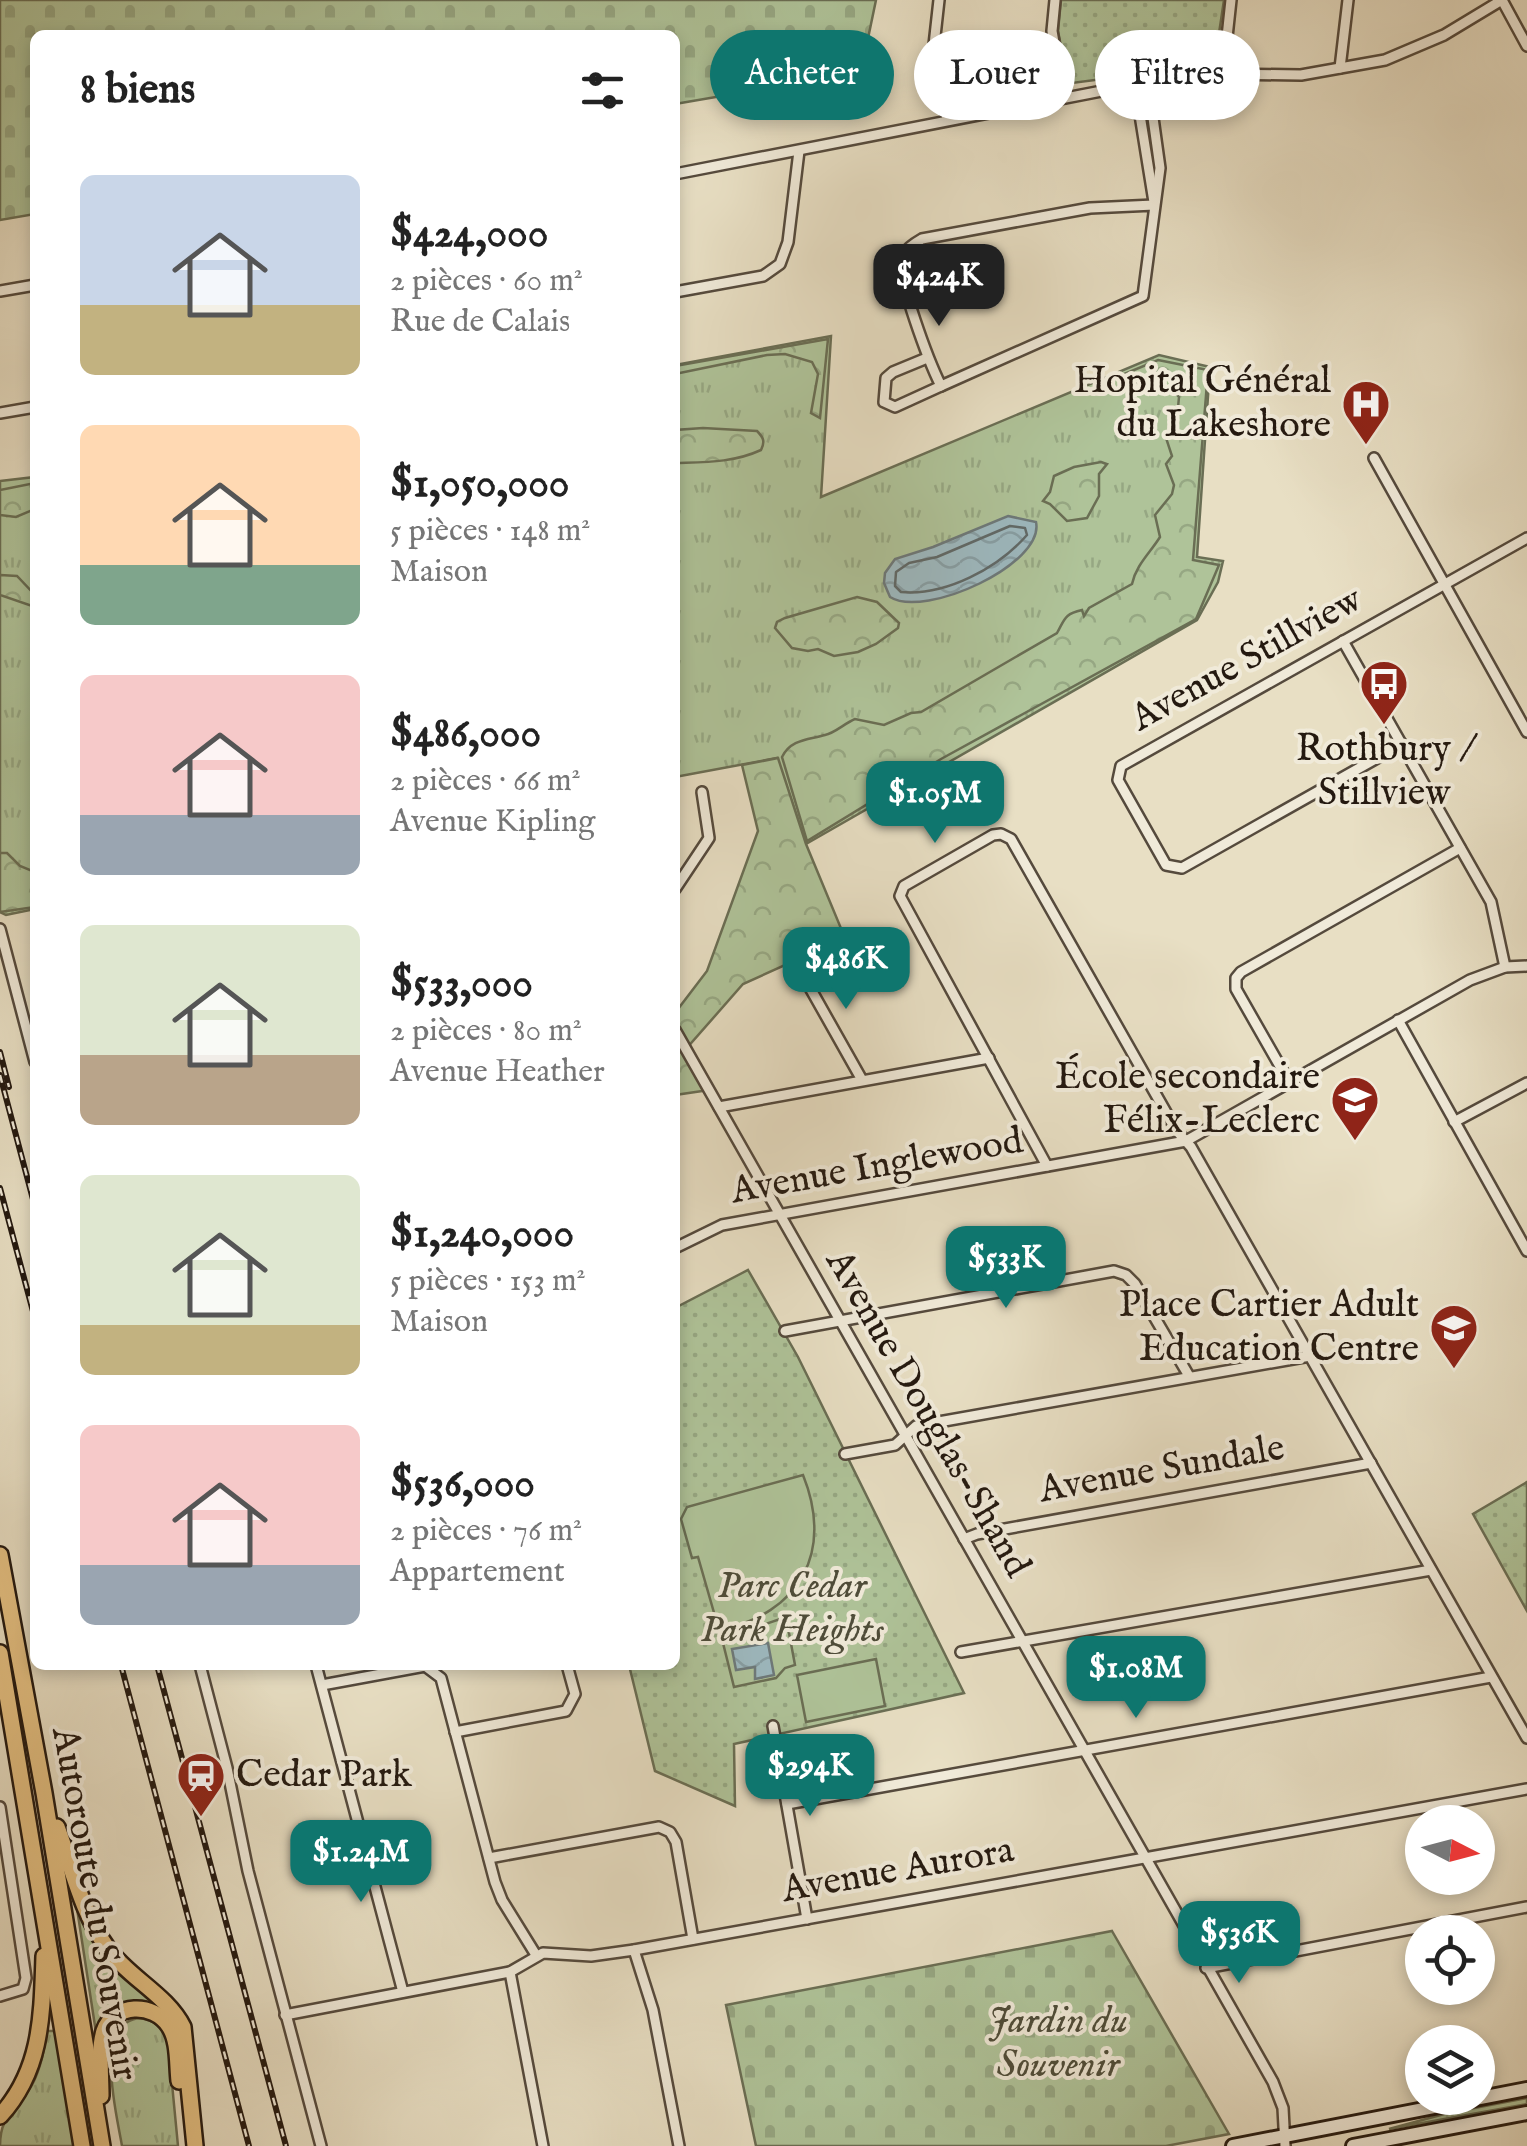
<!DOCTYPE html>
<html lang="fr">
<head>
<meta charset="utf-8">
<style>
	body { margin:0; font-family:"IM FELL English",serif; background:#f6f6f6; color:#222; height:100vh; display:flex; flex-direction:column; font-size:38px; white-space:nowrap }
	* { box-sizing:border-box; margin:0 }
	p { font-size:32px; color:#767676 }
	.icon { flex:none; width:55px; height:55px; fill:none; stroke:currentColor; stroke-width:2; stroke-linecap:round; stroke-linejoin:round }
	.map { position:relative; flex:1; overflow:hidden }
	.sheet { position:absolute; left:30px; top:30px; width:650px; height:1640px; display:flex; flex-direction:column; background:#fff; border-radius:15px; box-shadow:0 5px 15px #0003 }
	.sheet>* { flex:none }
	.top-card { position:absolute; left:710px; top:30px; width:665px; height:90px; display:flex; gap:20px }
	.needle { width:65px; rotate:96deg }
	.buttons { position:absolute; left:1405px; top:1805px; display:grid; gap:20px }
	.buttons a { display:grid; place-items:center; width:90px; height:90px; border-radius:50%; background:#fff; box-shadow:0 5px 15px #0003; font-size:50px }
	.price { position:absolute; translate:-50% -85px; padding:0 22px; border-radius:20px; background:#0f766e; color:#fff; font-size:32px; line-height:65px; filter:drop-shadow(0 2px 5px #0008) }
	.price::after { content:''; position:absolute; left:50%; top:60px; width:30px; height:22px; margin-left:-15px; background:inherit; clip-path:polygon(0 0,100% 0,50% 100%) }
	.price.current { background:#222; color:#fff }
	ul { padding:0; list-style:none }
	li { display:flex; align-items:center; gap:30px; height:250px; padding:0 50px }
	li span { display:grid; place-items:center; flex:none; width:280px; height:200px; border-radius:15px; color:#555 }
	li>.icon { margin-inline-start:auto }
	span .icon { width:120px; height:120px; fill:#fffc; stroke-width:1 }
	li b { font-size:42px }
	h2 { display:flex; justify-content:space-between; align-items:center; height:120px; padding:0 50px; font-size:42px }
	.pill { padding:0 35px; border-radius:45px; background:#fff; box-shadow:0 5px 15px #0003; font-size:35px; line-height:90px }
	.pill.current { background:#0f766e; color:#fff }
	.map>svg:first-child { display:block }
</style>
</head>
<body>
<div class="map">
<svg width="1527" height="2146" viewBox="0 0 1527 2146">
	<defs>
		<pattern id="grass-tufts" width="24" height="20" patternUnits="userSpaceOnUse" patternTransform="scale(2.5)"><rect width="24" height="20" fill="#afc399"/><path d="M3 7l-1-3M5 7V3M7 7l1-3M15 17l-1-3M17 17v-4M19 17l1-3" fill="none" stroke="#96a783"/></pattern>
		<pattern id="forest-crowns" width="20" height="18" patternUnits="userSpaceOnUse" patternTransform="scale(2.5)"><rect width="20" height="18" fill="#afc399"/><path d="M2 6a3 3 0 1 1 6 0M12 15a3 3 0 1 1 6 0" fill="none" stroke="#96a783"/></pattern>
		<pattern id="cemetery-stones" width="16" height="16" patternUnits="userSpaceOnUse" patternTransform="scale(2.5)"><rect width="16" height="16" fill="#afc399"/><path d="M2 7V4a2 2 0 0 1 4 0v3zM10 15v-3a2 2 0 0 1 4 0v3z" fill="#96a783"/></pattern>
		<pattern id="park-dots" width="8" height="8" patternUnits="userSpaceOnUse" patternTransform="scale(2.5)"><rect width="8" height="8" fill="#afc399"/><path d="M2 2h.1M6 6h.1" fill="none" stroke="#96a783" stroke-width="1.8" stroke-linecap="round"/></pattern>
		<pattern id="water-waves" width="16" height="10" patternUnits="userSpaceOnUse" patternTransform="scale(2.5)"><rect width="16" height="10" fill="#9db9c0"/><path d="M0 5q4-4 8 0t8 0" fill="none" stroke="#879ea4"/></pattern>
	</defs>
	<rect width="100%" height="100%" fill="#e8dfc4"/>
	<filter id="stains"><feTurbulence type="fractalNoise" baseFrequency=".002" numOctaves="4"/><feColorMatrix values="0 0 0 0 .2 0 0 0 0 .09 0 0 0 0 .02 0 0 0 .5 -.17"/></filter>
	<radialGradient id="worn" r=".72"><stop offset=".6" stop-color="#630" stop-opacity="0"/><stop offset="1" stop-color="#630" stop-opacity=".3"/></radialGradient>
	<g fill="url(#grass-tufts)" stroke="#6a6e54" stroke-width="2.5">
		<path d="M 831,336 L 821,497 L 1159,355 L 1210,367 L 1197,557 L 1223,561 L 1218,582 L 1197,620 L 806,844 L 777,758 L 675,777 L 675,365 Z"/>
		<path d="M 35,477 L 35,909 L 6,915 L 0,912 L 0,481 Z"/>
		<path d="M 76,1902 L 151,2000 L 149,2004 L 132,2004 L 97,2039 Z"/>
		<path d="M 140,2018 C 156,2021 162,2027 168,2042 L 178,2146 L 122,2146 C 117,2115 92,2022 140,2018 Z"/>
		<path d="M 47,2031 L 55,2031 L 74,2146 L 0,2146 C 0,2113 17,2112 32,2085 C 41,2068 44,2050 47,2031 Z"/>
		<path d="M 1527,2098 L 1527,2104 L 1389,2129 L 1448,2113 Z"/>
	</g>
	<g fill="url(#forest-crowns)" stroke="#6a6e54" stroke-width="2.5">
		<path d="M 828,339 L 820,418 L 811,413 L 818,374 L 812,362 L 785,354 L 767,355 L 675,374 L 675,366 Z"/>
		<path d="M 1158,360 L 1208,370 L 1193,560 L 1219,565 L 1196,619 L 941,759 L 807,841 L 782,757 C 791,739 808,740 825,735 C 835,733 845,723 855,719 L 884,725 L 911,713 L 921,712 L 1057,633 C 1065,619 1064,614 1082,610 L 1084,616 L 1089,608 L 1132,584 C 1136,565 1150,553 1160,537 L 1155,515 L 1172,494 L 1174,485 L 1166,464 L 1172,456 L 1166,438 L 1176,429 L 1179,397 C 1161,376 1136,380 1113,389 L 1105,382 Z"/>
		<path d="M 703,428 L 757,431 C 764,438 765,442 761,450 C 733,463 704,462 675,463 L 675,430 Z"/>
		<path d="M 1101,462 L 1107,464 L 1099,474 L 1099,496 L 1087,518 L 1067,521 L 1050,504 L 1043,501 L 1050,492 L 1054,476 L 1074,467 Z"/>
		<path d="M 35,483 L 35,509 L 16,517 L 0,515 L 0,490 Z"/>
		<path d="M 0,575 L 17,576 L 35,595 L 35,607 L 0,595 Z"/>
		<path d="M 857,597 L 877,602 L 899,623 L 898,628 L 876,644 L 858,652 L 834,656 L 818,649 L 808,651 L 792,648 L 775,628 L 777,622 L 785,618 Z"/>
		<path d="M 778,758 L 806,844 L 845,938 L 743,984 L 686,1049 L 709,1090 L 675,1095 L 675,1013 L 707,971 L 758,831 L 742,765 Z"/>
		<path d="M 0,853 L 7,853 L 20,866 L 35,872 L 35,907 L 0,912 Z"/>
	</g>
	<g fill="url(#cemetery-stones)" stroke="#6a6e54" stroke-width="2.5">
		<path d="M 0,0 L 876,0 L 861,72 L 675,104 L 675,35 L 35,35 L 35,214 L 0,220 Z"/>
		<path d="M 1112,1931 L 1229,2134 L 1166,2146 L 756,2146 L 726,2005 Z"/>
	</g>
	<g fill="url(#park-dots)" stroke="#6a6e54" stroke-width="2.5">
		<path d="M 1061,0 L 1224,0 L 1215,60 L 1211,65 L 1072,83 L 1067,78 L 1058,31 Z"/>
		<path d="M 748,1270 L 798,1357 L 964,1693 L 734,1744 L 735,1806 L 655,1771 L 629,1665 L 675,1665 L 675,1308 Z"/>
		<path d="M 1527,1482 L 1527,1611 L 1473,1514 Z"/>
	</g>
	<g fill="#afc399" stroke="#6a6e54" stroke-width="2.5">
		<path d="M 803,1475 C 834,1552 800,1614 719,1630 L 698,1557 L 692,1558 L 681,1519 L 687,1507 Z"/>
		<path d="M 786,1617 L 795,1665 L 785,1668 L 776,1678 L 734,1687 L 722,1639 Z"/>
		<path d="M 876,1659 L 885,1706 L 806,1722 L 797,1675 Z"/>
	</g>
	<g fill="url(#water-waves)" stroke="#6d797a" stroke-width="2.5">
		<path d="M 1008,516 L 1036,522 C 1045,564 925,619 890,597 L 884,583 L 885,573 L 895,559 L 933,547 Z"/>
		<path d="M 768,1643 L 774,1675 L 755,1679 L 755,1667 L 736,1670 L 732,1649 Z"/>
	</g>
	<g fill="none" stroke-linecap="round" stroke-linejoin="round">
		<path stroke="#606968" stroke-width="2.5" d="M 1010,526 L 1025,528 L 1027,535 C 998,568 946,596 901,592 L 895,586 L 896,572 L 909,563 L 937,557 Z"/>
		<g stroke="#554a3d" stroke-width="14">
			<g id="minor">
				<path d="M 939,0 L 934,45 L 947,119"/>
				<path d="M 1055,0 L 1052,31 L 1064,98"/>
				<path d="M 1502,0 L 1527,46"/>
				<path d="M 1340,68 L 1348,0"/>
				<path d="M 1223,74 L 1231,0"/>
				<path d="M 1148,82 L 1160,168 L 1143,296 L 941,386 C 931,366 894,273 903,255 C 907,248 915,243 922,239 L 1090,208 L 1154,205"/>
				<path d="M 1135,84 L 1154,202"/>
				<path d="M 675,174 L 1148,82 L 1223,74 L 1301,75 L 1385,60 L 1444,35 L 1502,0"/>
				<path d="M 0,291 L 35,285"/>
				<path d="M 675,292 L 763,276 L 780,264 L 788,242 L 799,151"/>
				<path d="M 927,358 L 893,372 L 886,378 L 884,402 L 895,407 L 941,386"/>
				<path d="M 0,413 L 35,407"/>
				<path d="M 1374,458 L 1527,732"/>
				<path d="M 1343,641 L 1491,902 L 1505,967"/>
				<path d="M 1402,744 L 1182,868 L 1166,865 L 1118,780 L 1121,766 L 1527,538"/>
				<path d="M 675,889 L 709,838 L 702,792"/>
				<path d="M 0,929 L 35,1062"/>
				<path d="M 796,963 L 862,1080"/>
				<path d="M 1398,1020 L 1527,1251"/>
				<path d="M 675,1030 L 1273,2082 L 1283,2108 L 1285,2146"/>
				<path d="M 1289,1082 L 1236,989 L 1236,978 L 1241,972 L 1460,848"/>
				<path d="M 719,1107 L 989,1058"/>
				<path d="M 1454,1122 L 1527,1083"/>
				<path d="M 1047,1166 L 900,896 L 904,886 L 993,835 L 1001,834 L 1011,839 L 1176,1130 L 1191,1147 L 1527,1738"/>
				<path d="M 675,1248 L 722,1225 L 1186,1141 L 1470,980 L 1505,967 L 1527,966"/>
				<path d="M 785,1331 L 1114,1271 L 1126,1275 L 1135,1284 L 1189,1376"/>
				<path d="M 845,1454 L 895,1445 L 916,1426 L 1310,1356"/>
				<path d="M 964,1539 L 977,1534 L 1371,1463"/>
				<path d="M 961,1652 L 1431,1570"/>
				<path d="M 200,1665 L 227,1768 L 248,1871 L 321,2146"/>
				<path d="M 316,1665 L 403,1992"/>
				<path d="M 322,1685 L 425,1666 L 441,1678 L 495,1882 L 502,1900 L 536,1955"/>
				<path d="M 773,1726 L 807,1919"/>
				<path d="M 455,1732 L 566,1711 L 575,1694 L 567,1665"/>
				<path d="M 787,1804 L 1491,1677"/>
				<path d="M 0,1807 L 26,1978 L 23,1989 L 0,1996"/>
				<path d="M 489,1858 L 659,1827 L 670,1832 L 676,1842 L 693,1939"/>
				<path d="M 634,1950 L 653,2010 L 679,2146"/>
				<path d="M 1206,1968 L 1527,1907"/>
				<path d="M 510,1972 L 543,2146"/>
				<path d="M 285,2015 L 510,1972 L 543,1953 L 591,1956 L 634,1950 L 1527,1789"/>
			</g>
		</g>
		<g stroke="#241910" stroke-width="18">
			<g id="secondary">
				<path d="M 1233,2146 L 1527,2089"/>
				<path d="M 1353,2146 L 1527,2113"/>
			</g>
		</g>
		<g stroke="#241910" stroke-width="20">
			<g id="motorway">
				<path d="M 0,1555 L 44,1793 L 102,2146"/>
				<path d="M 0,1653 L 82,2146"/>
				<path d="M 57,1827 C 72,1867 82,1914 108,1949 C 129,1978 167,1995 183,2027 L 195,2146"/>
				<path d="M 101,2096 C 101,2076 98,2051 104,2031 C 114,2003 153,2002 169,2026 C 179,2041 177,2063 179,2081"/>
				<path d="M 0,2116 C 42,2070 42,2016 44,1956"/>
			</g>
		</g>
		<use href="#minor" stroke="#f0ead9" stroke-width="9"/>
		<use href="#secondary" stroke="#f0ead9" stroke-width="12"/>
		<use href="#motorway" stroke="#e4c082" stroke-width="15"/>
		<g stroke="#241910" stroke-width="6">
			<g id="rail">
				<path d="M 0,1052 L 9,1087"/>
				<path d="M 0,1075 L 35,1207"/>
				<path d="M 0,1188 L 35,1319"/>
				<path d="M 121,1665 L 249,2146"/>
				<path d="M 157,1665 L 286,2146"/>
			</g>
		</g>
		<use href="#rail" stroke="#f0ead9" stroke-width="2.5" stroke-dasharray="8" stroke-linecap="butt"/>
	</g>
	<defs>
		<g id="hospital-pin" transform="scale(2.5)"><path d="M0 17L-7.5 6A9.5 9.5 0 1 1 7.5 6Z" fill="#8f2418" stroke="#f0ead9"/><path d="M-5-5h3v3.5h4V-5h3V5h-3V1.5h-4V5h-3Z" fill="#fff"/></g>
		<g id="bus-pin" transform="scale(2.5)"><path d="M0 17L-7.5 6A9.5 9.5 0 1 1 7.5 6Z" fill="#8f2418" stroke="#f0ead9"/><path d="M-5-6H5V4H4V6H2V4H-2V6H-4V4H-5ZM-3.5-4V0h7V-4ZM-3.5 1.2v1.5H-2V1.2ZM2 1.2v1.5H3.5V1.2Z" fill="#fff"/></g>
		<g id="school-pin" transform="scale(2.5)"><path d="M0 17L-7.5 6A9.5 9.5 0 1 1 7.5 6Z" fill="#8f2418" stroke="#f0ead9"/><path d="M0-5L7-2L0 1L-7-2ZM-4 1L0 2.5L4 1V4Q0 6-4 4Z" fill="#fff"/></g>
		<g id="station-pin" transform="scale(2.5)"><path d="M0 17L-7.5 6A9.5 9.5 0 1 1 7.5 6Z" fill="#8f2418" stroke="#f0ead9"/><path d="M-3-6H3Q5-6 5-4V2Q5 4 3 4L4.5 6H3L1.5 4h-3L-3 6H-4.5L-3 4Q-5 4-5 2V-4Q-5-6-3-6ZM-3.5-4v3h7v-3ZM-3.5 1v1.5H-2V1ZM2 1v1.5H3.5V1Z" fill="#fff"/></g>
	</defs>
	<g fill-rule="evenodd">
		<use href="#hospital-pin" x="1366" y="404"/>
		<use href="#bus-pin" x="1384" y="684"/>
		<use href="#school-pin" x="1355" y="1100"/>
		<use href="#school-pin" x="1454" y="1328"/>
		<use href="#station-pin" x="201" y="1776"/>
	</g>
	<g text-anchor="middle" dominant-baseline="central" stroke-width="8" stroke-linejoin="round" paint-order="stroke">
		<g font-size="38" fill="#241910" stroke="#f0ead9" text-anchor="end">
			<text x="1331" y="382">Hopital Général<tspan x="1331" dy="44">du Lakeshore</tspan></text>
			<text x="1384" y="750" text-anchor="middle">Rothbury /<tspan x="1384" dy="44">Stillview</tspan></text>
			<text x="1320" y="1078">École secondaire<tspan x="1320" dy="44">Félix-Leclerc</tspan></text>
			<text x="1419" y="1306">Place Cartier Adult<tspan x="1419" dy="44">Education Centre</tspan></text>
			<text x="236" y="1776" text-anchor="start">Cedar Park</text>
		</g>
		<g font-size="38" fill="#241910" stroke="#f0ead9">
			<text transform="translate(1247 660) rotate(-29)">Avenue Stillview</text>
			<text transform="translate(877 1167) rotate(-10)">Avenue Inglewood</text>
			<text transform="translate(927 1414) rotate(60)">Avenue Douglas-Shand</text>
			<text transform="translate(1162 1470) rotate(-10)">Avenue Sundale</text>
			<text transform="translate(898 1871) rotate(-10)">Avenue Aurora</text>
			<text transform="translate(94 1904) rotate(80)">Autoroute du Souvenir</text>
		</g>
		<g font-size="38" font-style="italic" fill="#4e4c39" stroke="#f0ead9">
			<text x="792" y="1587">Parc Cedar<tspan x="792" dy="44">Park Heights</tspan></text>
			<text x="1058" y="2022">Jardin du<tspan x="1058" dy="44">Souvenir</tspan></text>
		</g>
	</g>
	<rect width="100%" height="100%" filter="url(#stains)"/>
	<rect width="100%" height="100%" fill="url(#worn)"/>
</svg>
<div class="buttons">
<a><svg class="needle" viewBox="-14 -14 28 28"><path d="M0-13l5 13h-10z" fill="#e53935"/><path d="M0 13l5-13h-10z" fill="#767676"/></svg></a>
<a><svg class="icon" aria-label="locate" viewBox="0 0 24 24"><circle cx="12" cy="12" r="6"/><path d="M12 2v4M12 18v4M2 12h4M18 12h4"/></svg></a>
<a><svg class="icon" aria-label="layers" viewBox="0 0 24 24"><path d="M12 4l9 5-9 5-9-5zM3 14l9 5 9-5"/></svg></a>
</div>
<b class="price current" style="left:939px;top:329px">$424K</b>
<b class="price" style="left:935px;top:846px">$1.05M</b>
<b class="price" style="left:846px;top:1012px">$486K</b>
<b class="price" style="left:1006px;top:1311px">$533K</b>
<b class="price" style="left:1136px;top:1721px">$1.08M</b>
<b class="price" style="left:810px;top:1819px">$294K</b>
<b class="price" style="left:361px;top:1905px">$1.24M</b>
<b class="price" style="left:1239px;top:1986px">$536K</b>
<div class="top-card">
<a class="pill current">Acheter</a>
<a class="pill">Louer</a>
<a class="pill">Filtres</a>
</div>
<section class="sheet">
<h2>8 biens<svg class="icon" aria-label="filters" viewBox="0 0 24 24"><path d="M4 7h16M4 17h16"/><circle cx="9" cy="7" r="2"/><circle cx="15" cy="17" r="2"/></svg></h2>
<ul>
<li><span style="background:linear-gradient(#c9d6e8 65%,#c2b280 0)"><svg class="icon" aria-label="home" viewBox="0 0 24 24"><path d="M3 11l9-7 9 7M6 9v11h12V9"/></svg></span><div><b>$424,000</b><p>2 pièces · 60 m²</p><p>Rue de Calais</p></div></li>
<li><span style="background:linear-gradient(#ffd9b3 70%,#7fa58c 0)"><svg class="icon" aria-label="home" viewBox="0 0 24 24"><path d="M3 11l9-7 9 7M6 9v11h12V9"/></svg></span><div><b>$1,050,000</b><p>5 pièces · 148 m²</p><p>Maison</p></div></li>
<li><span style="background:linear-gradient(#f6c9c9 70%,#9aa5b1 0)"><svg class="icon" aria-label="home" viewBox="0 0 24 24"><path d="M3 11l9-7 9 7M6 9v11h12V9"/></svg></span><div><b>$486,000</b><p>2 pièces · 66 m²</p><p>Avenue Kipling</p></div></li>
<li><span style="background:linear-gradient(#dfe7d0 65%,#b9a48a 0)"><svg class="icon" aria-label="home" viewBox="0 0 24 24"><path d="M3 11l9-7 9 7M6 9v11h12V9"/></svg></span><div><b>$533,000</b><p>2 pièces · 80 m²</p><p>Avenue Heather</p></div></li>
<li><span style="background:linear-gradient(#dfe7d0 75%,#c2b280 0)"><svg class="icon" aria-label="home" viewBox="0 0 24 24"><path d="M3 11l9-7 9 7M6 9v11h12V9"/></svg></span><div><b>$1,240,000</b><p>5 pièces · 153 m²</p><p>Maison</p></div></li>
<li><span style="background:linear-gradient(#f6c9c9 70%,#9aa5b1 0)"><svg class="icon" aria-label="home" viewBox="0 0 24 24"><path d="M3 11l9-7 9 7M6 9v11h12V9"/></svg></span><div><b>$536,000</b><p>2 pièces · 76 m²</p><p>Appartement</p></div></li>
</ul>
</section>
</div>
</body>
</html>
